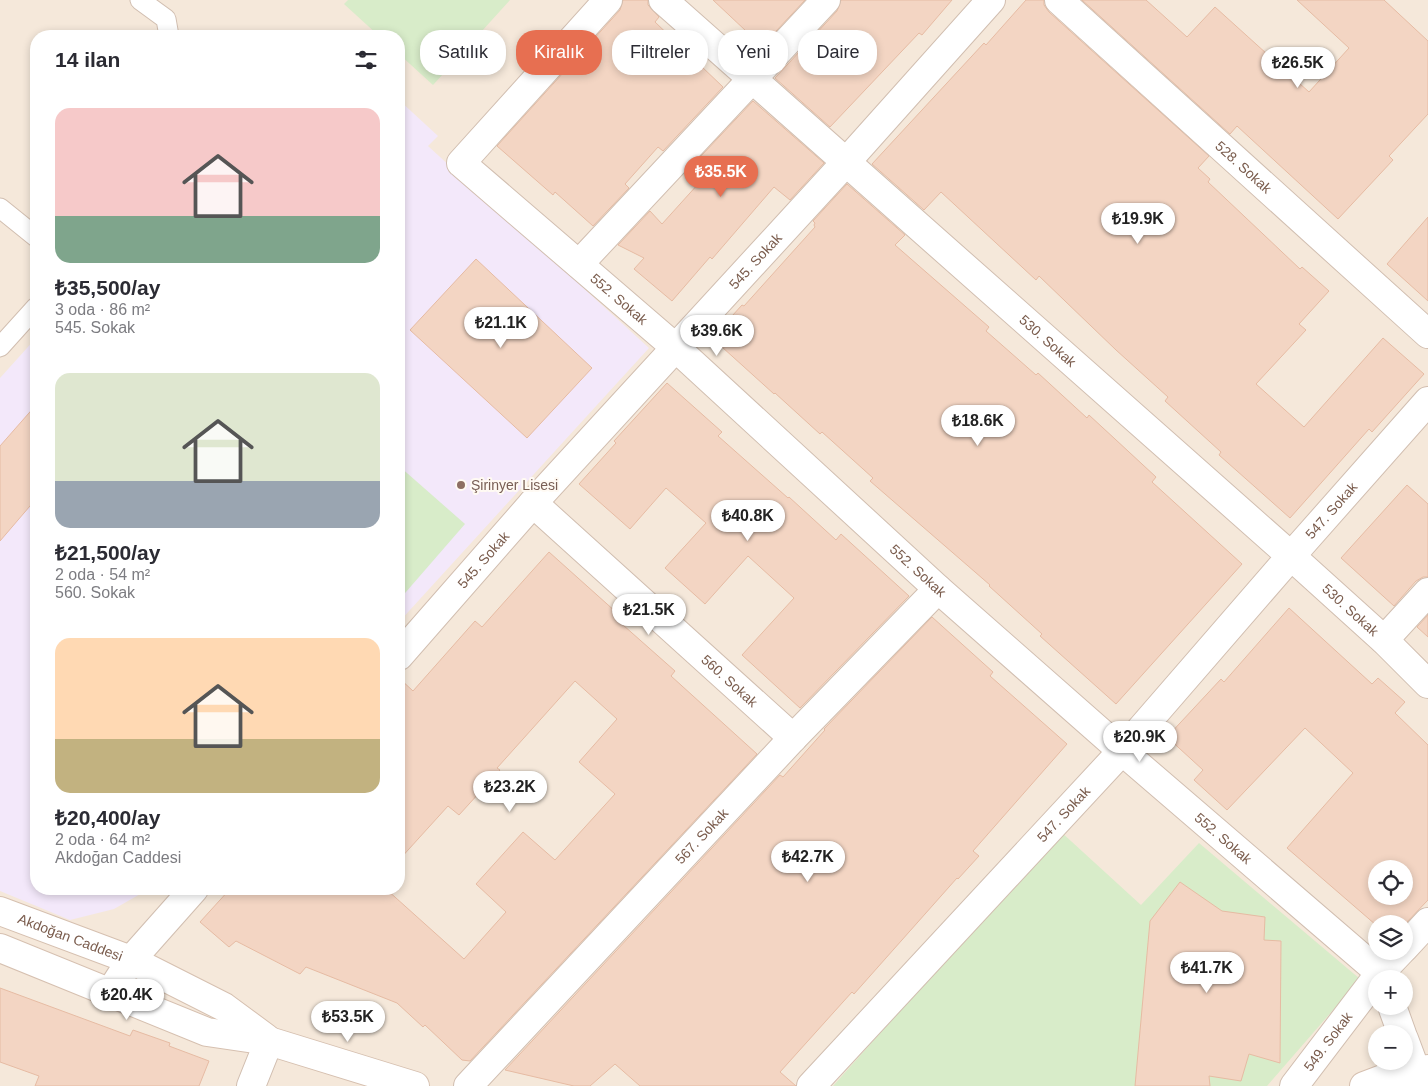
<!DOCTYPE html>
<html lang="tr">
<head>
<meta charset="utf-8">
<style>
	body { margin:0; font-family:Arial,sans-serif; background:#f2f2f3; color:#2b2b33; height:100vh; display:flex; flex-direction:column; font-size:19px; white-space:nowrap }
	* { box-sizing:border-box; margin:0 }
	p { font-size:16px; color:#7c7c81 }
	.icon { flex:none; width:28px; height:28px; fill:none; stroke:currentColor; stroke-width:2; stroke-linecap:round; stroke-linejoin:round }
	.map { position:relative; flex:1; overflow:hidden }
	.side { position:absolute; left:30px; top:30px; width:375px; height:865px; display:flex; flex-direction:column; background:#fff; border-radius:20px; box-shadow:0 2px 8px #0003 }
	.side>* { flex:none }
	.banner { position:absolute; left:420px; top:30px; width:475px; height:45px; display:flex; gap:10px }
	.controls { position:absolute; left:1368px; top:860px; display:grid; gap:10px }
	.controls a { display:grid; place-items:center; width:45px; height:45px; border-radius:50%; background:#fff; box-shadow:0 2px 8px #0003; font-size:25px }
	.price { position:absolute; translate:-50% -42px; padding:0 11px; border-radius:18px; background:#fff; color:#222; font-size:16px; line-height:32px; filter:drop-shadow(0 1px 2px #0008) }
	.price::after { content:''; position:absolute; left:50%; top:30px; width:15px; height:11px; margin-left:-8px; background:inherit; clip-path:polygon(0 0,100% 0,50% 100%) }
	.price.selected { background:#e76f51; color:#fff }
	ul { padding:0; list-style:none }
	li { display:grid; align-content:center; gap:10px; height:265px; padding:0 25px }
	li span { display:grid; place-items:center; height:155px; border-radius:15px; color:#555 }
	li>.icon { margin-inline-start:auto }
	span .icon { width:90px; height:90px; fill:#fffc; stroke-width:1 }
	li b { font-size:21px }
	h2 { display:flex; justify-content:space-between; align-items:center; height:60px; padding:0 25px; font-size:21px }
	.tag { padding:0 18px; border-radius:20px; background:#fff; box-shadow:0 2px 8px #0003; font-size:18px; line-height:45px }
	.tag.selected { background:#e76f51; color:#fff }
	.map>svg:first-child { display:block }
</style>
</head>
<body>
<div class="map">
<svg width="1428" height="1086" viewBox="0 0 1428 1086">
	<rect width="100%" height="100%" fill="#fdf6ec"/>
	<path fill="#f5e8da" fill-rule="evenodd" d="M 0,0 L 1428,0 L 1428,1086 L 0,1086 ZM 36,36 L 399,36 L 399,889 L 36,889 ZM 1376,869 L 1404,869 L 1404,896 L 1376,896 ZM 1376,924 L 1404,924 L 1404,951 L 1376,951 ZM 1376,979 L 1404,979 L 1404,1006 L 1376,1006 ZM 1376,1034 L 1404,1034 L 1404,1061 L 1376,1061 Z"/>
	<g fill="#f3e8fa">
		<path d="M 399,100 L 438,136 L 428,146 L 649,348 L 399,622 Z"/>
		<path d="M 36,338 L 36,889 L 149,889 L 114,909 L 70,920 L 0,891 L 0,378 Z"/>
	</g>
	<g fill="#d8ecc9">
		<path d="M 348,0 L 510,0 L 433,85 L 399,54 L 399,36 L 379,36 L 344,4 Z"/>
		<path d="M 399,466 L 465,524 L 399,600 Z"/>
		<path d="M 1060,831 L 1141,905 L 1199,843 L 1360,979 L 1267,1086 L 833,1086 Z"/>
	</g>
	<g fill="#f3d5c3" stroke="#e6bba3" fill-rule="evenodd">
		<path d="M 623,0 L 648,0 L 648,5 L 659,17 L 655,22 L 723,87 L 663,151 L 658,147 L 625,184 L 629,188 L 593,226 L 555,192 L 553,195 L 497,146 L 620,10 Z"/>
		<path d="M 713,0 L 805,0 L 762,46 Z"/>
		<path d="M 841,0 L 952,0 L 922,35 L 919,33 L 830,127 L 775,78 L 837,11 Z"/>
		<path d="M 1026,0 L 1044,0 L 1044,5 L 1049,12 L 1209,156 L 1198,168 L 1210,179 L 1208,182 L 1300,269 L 1302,267 L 1329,291 L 1299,324 L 1306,330 L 1256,384 L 1304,427 L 1383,338 L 1424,374 L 1372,432 L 1369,429 L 1290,518 L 1219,455 L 1221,452 L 1165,401 L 1168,397 L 1116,350 L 1039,276 L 1036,280 L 941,192 L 924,210 L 872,164 L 984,43 L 986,45 Z"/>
		<path d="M 1082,0 L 1146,0 L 1187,37 L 1215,7 L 1309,92 L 1349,48 L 1297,0 L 1384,0 L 1428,41 L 1428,114 L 1389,156 L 1393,160 L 1338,219 L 1237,126 L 1230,134 Z"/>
		<path d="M 753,101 L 824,163 L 790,200 L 774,187 L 712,259 L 710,257 L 672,301 L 634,269 L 644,258 L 618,245 L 650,211 L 662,224 L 699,183 L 686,172 Z"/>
		<path d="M 847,184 L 905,235 L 895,245 L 989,327 L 986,331 L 1036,375 L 1038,373 L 1087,418 L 1089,415 L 1115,439 L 1156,477 L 1152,482 L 1242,564 L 1116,704 L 1040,636 L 1042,634 L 989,586 L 990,585 L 870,481 L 873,478 L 822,432 L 820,434 L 775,393 L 774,394 L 712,338 L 742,305 L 744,306 L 815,227 L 814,225 L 815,223 L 813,221 Z"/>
		<path d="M 1428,217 L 1428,301 L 1387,264 Z"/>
		<path d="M 476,259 L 592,368 L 527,438 L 410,330 Z"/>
		<path d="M 667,383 L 722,432 L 718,436 L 788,498 L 789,497 L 836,540 L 841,534 L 909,596 L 800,708 L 742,655 L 794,598 L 748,556 L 705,604 L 665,568 L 706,523 L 666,488 L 630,529 L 579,484 L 616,443 L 614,441 Z"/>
		<path d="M 36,405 L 36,499 L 0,541 L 0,446 Z"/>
		<path d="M 1407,485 L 1428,504 L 1428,577 L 1423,577 L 1416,581 L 1394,606 L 1341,558 Z"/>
		<path d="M 549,552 L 626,621 L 623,625 L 675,671 L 671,676 L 757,754 L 470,1061 L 462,1060 L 425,1025 L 423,1027 L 397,1003 L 306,967 L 300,974 L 236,941 L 229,947 L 200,922 L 230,889 L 386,889 L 464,959 L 506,912 L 476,884 L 523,832 L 555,860 L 615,794 L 579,762 L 617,719 L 575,681 L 497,768 L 500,770 L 459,815 L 448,806 L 399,860 L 399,678 L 413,691 L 475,621 L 482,627 Z"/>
		<path d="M 1289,608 L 1372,684 L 1378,678 L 1405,702 L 1395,713 L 1428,745 L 1428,900 L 1404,925 L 1404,924 L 1376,925 L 1287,848 L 1353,773 L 1305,728 L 1227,810 L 1194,780 L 1203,770 L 1167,737 L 1221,679 L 1224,682 ZM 1376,869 L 1404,869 L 1404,896 L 1376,896 Z"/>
		<path d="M 1428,615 L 1428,637 L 1417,627 Z"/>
		<path d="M 932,617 L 993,672 L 990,676 L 1067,744 L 973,851 L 979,856 L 958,879 L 957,878 L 854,994 L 852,992 L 780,1072 L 796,1086 L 640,1086 L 615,1064 L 590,1086 L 574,1086 L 505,1070 L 780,775 L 783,777 L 825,730 L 824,729 Z"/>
		<path d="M 1180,882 L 1222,911 L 1265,917 L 1264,940 L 1281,941 L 1280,1063 L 1249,1054 L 1241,1081 L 1209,1076 L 1210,1086 L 1135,1086 L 1150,921 Z"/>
		<path d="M 0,988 L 130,1036 L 133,1030 L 170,1043 L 169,1046 L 209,1061 L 199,1086 L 35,1086 L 39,1076 L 0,1062 Z"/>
	</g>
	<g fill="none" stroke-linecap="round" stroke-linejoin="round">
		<g stroke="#d1beb0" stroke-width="21">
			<g id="service">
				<path d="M 140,0 L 166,19 L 169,36"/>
				<path d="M 0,208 L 36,237"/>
				<path d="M 0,347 L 36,307"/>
			</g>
		</g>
		<g stroke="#d1beb0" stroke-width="30">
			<g id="minor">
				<path id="s1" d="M 608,0 L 461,163 L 676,348 L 938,589 L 1122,751 L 1380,973 L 1382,979"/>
				<path id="s2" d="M 663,0 L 1291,556 L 1384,640 L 1428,684"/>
				<path id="s3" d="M 1059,0 L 1428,334"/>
				<path d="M 579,264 L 826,0"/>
				<path id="s4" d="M 533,503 L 793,738"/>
				<path d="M 1384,640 L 1428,592"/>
				<path id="s5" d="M 399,656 L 533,503 L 847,161 L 991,0"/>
				<path d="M 1404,948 L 1428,922"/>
				<path d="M 111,991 L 131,960 L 194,889"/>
				<path d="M 1392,1006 L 1402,1034"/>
				<path d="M 1404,1039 L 1416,1071 L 1418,1086"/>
				<path d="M 251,1086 L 269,1041"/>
				<path id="s6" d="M 468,1086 L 793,738 L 938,589"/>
				<path id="s7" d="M 811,1086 L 1122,751 L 1291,556 L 1428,401"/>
				<path id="s8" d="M 1294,1086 L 1380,973 L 1401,951"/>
			</g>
		</g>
		<g stroke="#d6c0b0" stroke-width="30">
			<g id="secondary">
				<path id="s9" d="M 0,911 L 131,960 L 224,1007 L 266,1038"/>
				<path d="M 0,948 L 207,1032 L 269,1041 L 415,1086"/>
				<path d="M 1364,1086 L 1393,1075 L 1428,1069"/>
			</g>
		</g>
		<use href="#service" stroke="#fff" stroke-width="19"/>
		<use href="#minor" stroke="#fff" stroke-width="28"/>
		<use href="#secondary" stroke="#fff" stroke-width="28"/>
	</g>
	<circle fill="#8d6e63" stroke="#fffaf3" stroke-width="2" cx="461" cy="485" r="5"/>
	<g text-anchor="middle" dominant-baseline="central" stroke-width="4" stroke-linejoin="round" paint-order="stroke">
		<g font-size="14" fill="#7a5c4d" stroke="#fffaf3">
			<text stroke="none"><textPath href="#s3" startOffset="249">528. Sokak</textPath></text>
			<text stroke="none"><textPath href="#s5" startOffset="532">545. Sokak</textPath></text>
			<text stroke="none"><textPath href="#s1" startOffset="428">552. Sokak</textPath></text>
			<text stroke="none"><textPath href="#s2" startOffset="514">530. Sokak</textPath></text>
			<text stroke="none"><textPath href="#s7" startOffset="776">547. Sokak</textPath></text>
			<text stroke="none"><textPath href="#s5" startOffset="128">545. Sokak</textPath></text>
			<text stroke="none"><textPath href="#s1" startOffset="832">552. Sokak</textPath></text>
			<text stroke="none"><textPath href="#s2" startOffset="919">530. Sokak</textPath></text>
			<text stroke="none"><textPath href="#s4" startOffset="265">560. Sokak</textPath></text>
			<text stroke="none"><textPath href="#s7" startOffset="371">547. Sokak</textPath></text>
			<text stroke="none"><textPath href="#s6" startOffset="342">567. Sokak</textPath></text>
			<text stroke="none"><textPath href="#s1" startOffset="1238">552. Sokak</textPath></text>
			<text stroke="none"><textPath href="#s9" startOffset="75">Akdoğan Caddesi</textPath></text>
			<text stroke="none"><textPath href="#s8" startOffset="56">549. Sokak</textPath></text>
		</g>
		<g font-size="14" fill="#785e54" stroke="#fffaf3" text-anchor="start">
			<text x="471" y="485">Şirinyer Lisesi</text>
		</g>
	</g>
</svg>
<div class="controls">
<a><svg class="icon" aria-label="locate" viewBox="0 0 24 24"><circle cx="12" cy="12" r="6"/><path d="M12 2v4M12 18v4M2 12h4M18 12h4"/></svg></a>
<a><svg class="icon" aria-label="layers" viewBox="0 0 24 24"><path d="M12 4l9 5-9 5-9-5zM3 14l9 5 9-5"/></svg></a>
<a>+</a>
<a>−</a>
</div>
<b class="price" style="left:1298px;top:89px">₺26.5K</b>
<b class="price selected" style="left:721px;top:198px">₺35.5K</b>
<b class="price" style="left:1138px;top:245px">₺19.9K</b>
<b class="price" style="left:501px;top:349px">₺21.1K</b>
<b class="price" style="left:717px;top:357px">₺39.6K</b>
<b class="price" style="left:978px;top:447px">₺18.6K</b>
<b class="price" style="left:748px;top:542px">₺40.8K</b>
<b class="price" style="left:649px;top:636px">₺21.5K</b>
<b class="price" style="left:1140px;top:763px">₺20.9K</b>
<b class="price" style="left:510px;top:813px">₺23.2K</b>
<b class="price" style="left:808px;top:883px">₺42.7K</b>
<b class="price" style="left:1207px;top:994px">₺41.7K</b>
<b class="price" style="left:127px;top:1021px">₺20.4K</b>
<b class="price" style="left:348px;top:1043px">₺53.5K</b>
<div class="banner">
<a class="tag">Satılık</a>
<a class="tag selected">Kiralık</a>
<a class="tag">Filtreler</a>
<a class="tag">Yeni</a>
<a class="tag">Daire</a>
</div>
<section class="side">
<h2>14 ilan<svg class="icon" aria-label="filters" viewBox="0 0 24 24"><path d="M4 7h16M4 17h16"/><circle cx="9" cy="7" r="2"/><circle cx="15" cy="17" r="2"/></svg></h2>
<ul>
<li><span style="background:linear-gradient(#f6c9c9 70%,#7fa58c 0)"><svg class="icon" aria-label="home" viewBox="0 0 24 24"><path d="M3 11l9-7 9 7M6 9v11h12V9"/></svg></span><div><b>₺35,500/ay</b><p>3 oda · 86 m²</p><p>545. Sokak</p></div></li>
<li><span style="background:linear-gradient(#dfe7d0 70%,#9aa5b1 0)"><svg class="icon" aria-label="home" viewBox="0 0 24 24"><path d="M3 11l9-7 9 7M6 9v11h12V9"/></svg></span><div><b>₺21,500/ay</b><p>2 oda · 54 m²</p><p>560. Sokak</p></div></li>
<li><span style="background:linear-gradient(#ffd9b3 65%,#c2b280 0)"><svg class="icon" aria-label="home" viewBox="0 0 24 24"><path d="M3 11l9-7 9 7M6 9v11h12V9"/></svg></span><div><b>₺20,400/ay</b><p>2 oda · 64 m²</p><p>Akdoğan Caddesi</p></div></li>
</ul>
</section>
</div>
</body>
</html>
